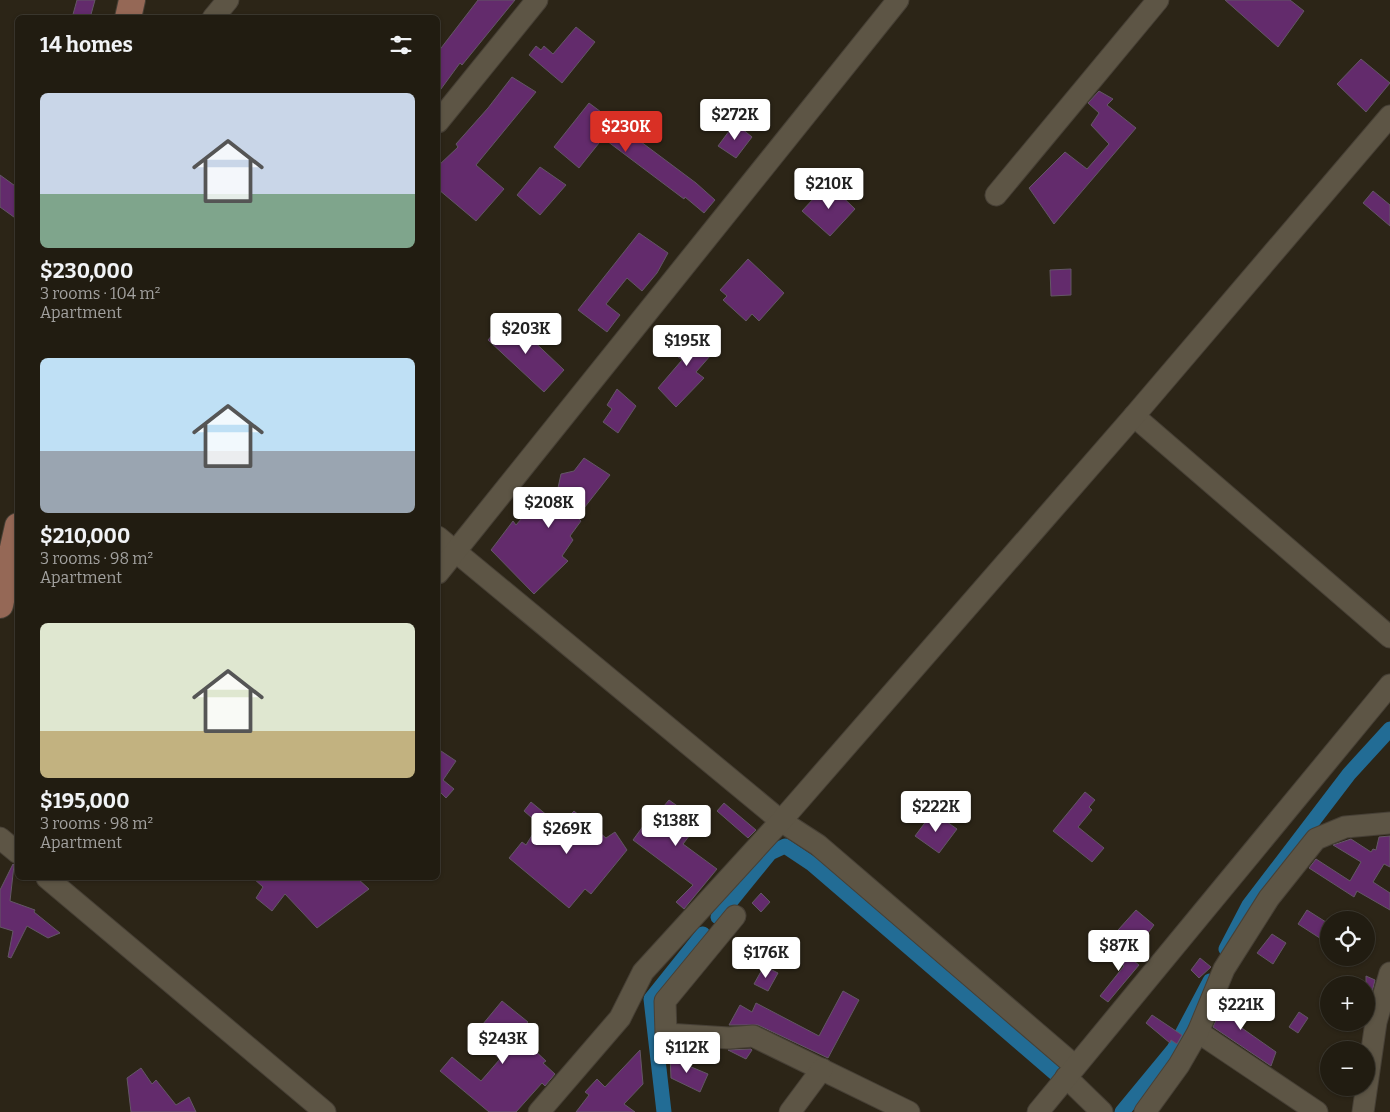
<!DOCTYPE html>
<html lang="en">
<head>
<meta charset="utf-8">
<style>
	body { margin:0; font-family:Bitter,serif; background:#29251a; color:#f1f3f6; height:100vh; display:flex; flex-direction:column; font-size:19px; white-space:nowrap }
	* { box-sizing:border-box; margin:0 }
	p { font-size:16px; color:#a2a19f }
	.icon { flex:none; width:28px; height:28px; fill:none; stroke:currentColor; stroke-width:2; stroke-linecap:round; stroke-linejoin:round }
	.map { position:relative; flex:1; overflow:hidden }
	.sheet { position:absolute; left:15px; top:15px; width:425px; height:865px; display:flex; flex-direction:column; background:#211c11; border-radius:8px; box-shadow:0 1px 4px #0004,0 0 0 1px #3e3a31 }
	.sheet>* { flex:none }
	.controls { position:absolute; left:1320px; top:911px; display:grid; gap:10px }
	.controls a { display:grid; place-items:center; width:55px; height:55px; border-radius:50%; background:#211c11; box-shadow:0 1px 4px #0004,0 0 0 1px #3e3a31; font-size:25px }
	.price { position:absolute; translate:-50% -42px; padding:0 11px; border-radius:5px; background:#fff; color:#222; font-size:16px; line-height:32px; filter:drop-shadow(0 1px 2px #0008) }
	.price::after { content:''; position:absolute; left:50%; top:30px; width:15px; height:11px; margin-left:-8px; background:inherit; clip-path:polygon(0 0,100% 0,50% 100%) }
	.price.selected { background:#d93025; color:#fff }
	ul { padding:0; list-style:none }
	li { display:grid; align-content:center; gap:10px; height:265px; padding:0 25px }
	li span { display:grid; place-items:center; height:155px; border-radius:8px; color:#555 }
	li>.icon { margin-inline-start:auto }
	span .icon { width:90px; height:90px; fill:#fffc; stroke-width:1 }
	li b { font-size:21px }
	h2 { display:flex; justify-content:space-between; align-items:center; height:60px; padding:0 25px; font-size:21px }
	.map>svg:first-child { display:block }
</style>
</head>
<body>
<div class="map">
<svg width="1390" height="1112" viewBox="0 0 1390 1112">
	<rect width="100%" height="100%" fill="#2c2517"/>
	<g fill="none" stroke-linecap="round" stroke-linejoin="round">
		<g stroke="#226c95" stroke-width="15">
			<path d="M 718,917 L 770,853 L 785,846 L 812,864 L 1056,1074"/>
			<path d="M 1226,949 L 1249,905 L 1349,774 L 1390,729"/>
			<path d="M 664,1112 L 651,999 L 703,934"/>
			<path d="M 1122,1112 L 1174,1049 L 1210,981"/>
		</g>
	</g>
	<g fill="#632b6c" stroke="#635765">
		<path d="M 77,0 L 95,0 L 90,18 L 72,18 Z"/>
		<path d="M 478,0 L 515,0 L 462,65 L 460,63 L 438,93 L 438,52 Z"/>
		<path d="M 1225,0 L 1290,0 L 1304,11 L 1278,47 Z"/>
		<path d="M 576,27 L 595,42 L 562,83 L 529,55 L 536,46 L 541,50 L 544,46 L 553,54 Z"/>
		<path d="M 1361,59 L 1390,83 L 1366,112 L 1337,84 Z"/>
		<path d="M 512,77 L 536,92 L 476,165 L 504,189 L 476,221 L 438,189 L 438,166 L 458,147 L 456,144 L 488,108 Z"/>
		<path d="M 1099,91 L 1113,99 L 1107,105 L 1136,128 L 1054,224 L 1029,188 L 1065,152 L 1087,169 L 1109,144 L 1091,125 L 1099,113 L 1088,103 Z"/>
		<path d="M 589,103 L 696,183 L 715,200 L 704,213 L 685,197 L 684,199 L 603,138 L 579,168 L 554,147 Z"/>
		<path d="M 735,123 L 752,137 L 736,158 L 718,146 Z"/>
		<path d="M 540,167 L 566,185 L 540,215 L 517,195 Z"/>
		<path d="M 0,175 L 18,188 L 18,220 L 0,207 Z"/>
		<path d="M 828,183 L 855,209 L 830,236 L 802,211 Z"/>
		<path d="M 1373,191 L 1390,205 L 1390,226 L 1363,203 Z"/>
		<path d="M 639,233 L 668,253 L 657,273 L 642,291 L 627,278 L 606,304 L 620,315 L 607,332 L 578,310 Z"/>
		<path d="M 748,259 L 784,293 L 759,321 L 752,314 L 746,321 L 723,300 L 727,296 L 720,290 Z"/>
		<path d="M 1071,269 L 1071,295 L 1051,296 L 1050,270 Z"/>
		<path d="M 506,318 L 524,332 L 564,370 L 544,392 L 488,340 Z"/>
		<path d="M 691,328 L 718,347 L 696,372 L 704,378 L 676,407 L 658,388 L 682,360 L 672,352 Z"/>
		<path d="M 617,389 L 636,406 L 618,433 L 603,422 L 612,409 L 607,405 Z"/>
		<path d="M 584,458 L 610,475 L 577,517 L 581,521 L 570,536 L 573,540 L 562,556 L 568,561 L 534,594 L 491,550 L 513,521 L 516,525 L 533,505 L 541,511 L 545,506 L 553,511 L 561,474 L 574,471 Z"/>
		<path d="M 438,749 L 456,761 L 443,780 L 454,789 L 446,798 L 438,790 Z"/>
		<path d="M 1085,792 L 1095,800 L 1089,807 L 1092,810 L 1078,827 L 1104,848 L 1092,862 L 1053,831 Z"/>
		<path d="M 669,800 L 700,822 L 683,844 L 717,869 L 684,909 L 676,902 L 693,885 L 633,840 L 649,818 L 652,820 Z"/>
		<path d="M 531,802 L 560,826 L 574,811 L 606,838 L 615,832 L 627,850 L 591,894 L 585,889 L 569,908 L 509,858 L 522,842 L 526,845 L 539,824 L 524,811 Z"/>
		<path d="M 724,803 L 756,830 L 748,838 L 717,811 Z"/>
		<path d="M 933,812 L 957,829 L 939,853 L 915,836 Z"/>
		<path d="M 1390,836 L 1390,867 L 1384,864 L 1373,882 L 1390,893 L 1390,910 L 1357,891 L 1354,897 L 1309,868 L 1316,859 L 1350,881 L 1361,862 L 1333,845 L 1351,839 L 1371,852 L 1373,849 L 1376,850 L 1379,837 Z"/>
		<path d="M 13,864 L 14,865 L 10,901 L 35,910 L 34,912 L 60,933 L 48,938 L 27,926 L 11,958 L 8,957 L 13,931 L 0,927 L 0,890 Z"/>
		<path d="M 253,878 L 357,878 L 369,889 L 317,928 L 285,894 L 272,911 L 256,898 L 263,887 Z"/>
		<path d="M 761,893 L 770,902 L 761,912 L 752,903 Z"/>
		<path d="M 1136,910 L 1154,925 L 1131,956 L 1110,939 Z"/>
		<path d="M 1307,910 L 1329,924 L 1329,944 L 1298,924 Z"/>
		<path d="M 1272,934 L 1286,943 L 1273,964 L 1257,953 Z"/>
		<path d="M 1110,942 L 1139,965 L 1108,1002 L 1100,996 L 1124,966 L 1105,949 Z"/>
		<path d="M 1200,958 L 1211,967 L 1199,978 L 1191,970 Z"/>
		<path d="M 764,966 L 778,973 L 768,991 L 754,984 Z"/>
		<path d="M 1366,976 L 1375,980 L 1372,992 L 1366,989 Z"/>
		<path d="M 843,991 L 859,1000 L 828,1058 L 758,1025 L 729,1025 L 740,1005 L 752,1012 L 756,1003 L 819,1036 Z"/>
		<path d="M 1227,996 L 1249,1013 L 1239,1026 L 1276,1052 L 1271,1066 L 1213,1027 Z"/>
		<path d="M 502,1001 L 528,1022 L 517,1034 L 546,1061 L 543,1063 L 555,1074 L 545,1086 L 542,1083 L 516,1112 L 489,1112 L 440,1071 L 452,1057 L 481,1081 L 500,1059 L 473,1036 Z"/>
		<path d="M 1299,1012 L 1308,1018 L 1298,1033 L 1289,1027 Z"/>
		<path d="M 1152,1015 L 1182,1035 L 1177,1044 L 1171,1040 L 1170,1043 L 1146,1023 Z"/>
		<path d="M 751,1049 L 752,1050 L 746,1059 L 728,1050 Z"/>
		<path d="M 640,1050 L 643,1084 L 624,1104 L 635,1112 L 576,1112 L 589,1095 L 585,1092 L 597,1079 L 605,1087 Z"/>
		<path d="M 670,1056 L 685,1061 L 684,1064 L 708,1074 L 700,1092 L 671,1078 Z"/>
		<path d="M 141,1068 L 152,1084 L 156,1080 L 176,1105 L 189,1097 L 196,1112 L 131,1112 L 127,1078 Z"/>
	</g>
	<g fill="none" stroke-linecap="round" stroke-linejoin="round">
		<g stroke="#474036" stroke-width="23">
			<g id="minor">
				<path d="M 213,18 L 228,0"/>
				<path d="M 438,122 L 537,0"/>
				<path d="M 996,195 L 1158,0"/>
				<path d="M 1134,416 L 1390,637"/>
				<path d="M 438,537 L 781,821 L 818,845 L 1075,1066"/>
				<path d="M 438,573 L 898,0"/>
				<path d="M 0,838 L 18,853"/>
				<path d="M 47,878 L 325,1112"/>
				<path d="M 735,916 L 665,1001 L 666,1034 L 729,1038 L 753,1036 L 909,1112"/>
				<path d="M 1198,1032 L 1317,1112"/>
				<path d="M 1066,1077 L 1102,1112"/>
				<path d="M 539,1112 L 620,1018 L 643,972 L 781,821 L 1134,416 L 1390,116"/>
				<path d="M 790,1112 L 822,1069"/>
				<path d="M 1038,1112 L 1390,685"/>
				<path d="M 1145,1112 L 1179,1065 L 1198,1032 L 1224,969 L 1269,898 L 1316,839 L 1345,827 L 1390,823"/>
				<path d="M 1363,1112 L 1376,1022 L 1390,973"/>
			</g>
		</g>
		<g stroke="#474036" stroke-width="28">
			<g id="major">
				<path d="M 128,18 L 132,0"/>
				<path d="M 0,605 L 18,526"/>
			</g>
		</g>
		<use href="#minor" stroke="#5d5545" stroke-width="21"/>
		<use href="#major" stroke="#956856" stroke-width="26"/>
	</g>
</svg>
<div class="controls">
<a><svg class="icon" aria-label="locate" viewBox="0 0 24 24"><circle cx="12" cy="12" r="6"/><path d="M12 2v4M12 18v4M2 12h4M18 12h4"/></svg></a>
<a>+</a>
<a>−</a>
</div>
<b class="price" style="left:735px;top:141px">$272K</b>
<b class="price selected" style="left:626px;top:153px">$230K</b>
<b class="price" style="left:829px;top:210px">$210K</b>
<b class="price" style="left:526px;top:355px">$203K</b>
<b class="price" style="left:687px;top:367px">$195K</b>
<b class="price" style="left:549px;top:529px">$208K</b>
<b class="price" style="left:936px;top:833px">$222K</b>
<b class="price" style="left:676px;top:847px">$138K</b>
<b class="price" style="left:567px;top:855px">$269K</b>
<b class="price" style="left:1119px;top:972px">$87K</b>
<b class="price" style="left:766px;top:979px">$176K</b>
<b class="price" style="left:1241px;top:1031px">$221K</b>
<b class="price" style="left:503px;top:1065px">$243K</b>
<b class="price" style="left:687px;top:1074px">$112K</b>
<section class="sheet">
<h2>14 homes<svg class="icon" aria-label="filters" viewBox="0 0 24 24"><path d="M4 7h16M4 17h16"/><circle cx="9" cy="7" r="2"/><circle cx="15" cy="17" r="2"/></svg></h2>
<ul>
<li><span style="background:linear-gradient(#c9d6e8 65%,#7fa58c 0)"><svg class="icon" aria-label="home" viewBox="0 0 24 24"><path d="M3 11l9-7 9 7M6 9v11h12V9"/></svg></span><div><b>$230,000</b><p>3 rooms · 104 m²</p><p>Apartment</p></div></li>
<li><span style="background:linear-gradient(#bfe0f5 60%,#9aa5b1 0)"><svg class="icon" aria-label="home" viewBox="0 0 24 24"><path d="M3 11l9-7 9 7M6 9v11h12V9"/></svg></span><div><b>$210,000</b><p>3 rooms · 98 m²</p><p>Apartment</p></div></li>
<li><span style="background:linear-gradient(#dfe7d0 70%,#c2b280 0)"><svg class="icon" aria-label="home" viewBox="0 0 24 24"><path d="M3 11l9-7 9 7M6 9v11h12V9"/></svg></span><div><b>$195,000</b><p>3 rooms · 98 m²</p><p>Apartment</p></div></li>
</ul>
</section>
</div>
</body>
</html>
